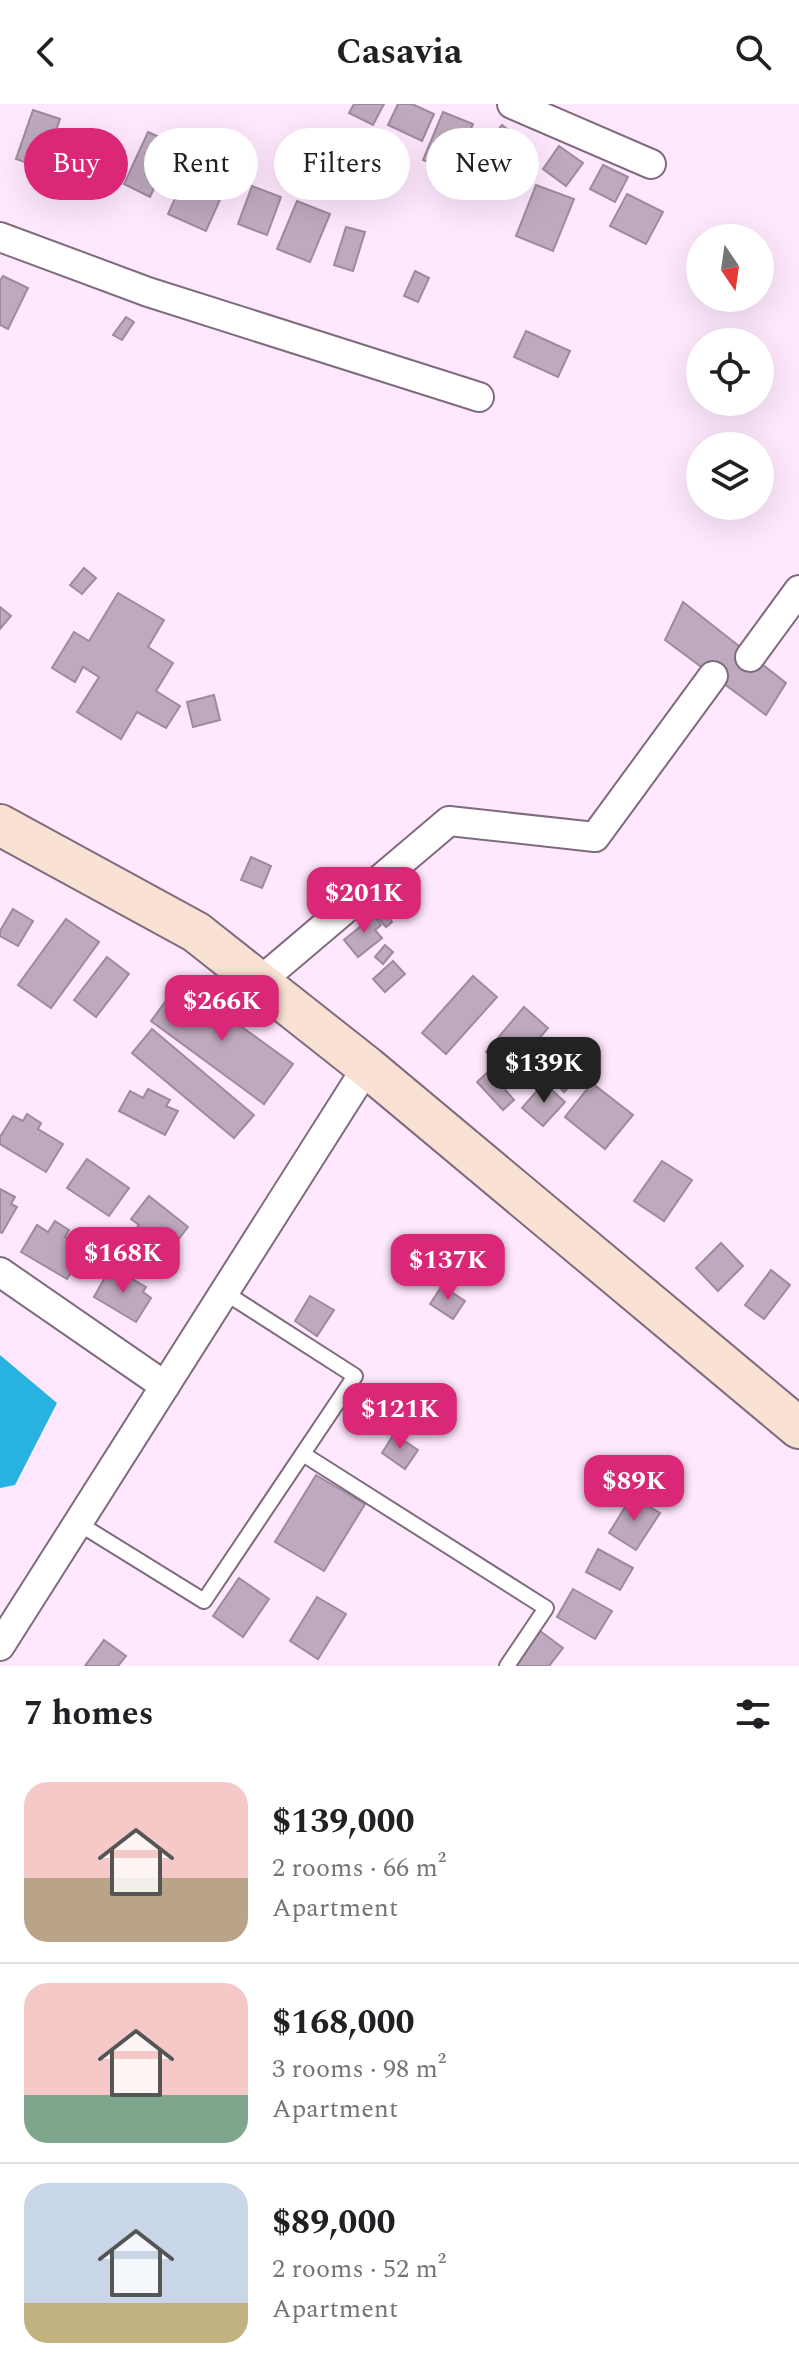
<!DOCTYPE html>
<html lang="en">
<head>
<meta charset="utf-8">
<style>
	body { margin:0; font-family:Spectral,serif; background:#f6f6f6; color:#202124; height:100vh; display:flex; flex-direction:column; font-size:30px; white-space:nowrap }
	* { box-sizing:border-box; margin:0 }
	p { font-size:26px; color:#757577 }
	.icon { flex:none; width:44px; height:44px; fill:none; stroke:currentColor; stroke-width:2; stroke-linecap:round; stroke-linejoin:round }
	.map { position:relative; height:1562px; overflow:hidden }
	.side { display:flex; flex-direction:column; background:#fff; flex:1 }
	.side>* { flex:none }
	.guide { position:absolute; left:24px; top:24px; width:752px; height:72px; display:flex; gap:16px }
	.needle { width:52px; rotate:167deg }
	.fabs { position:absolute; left:686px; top:120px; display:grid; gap:16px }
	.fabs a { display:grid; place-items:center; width:88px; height:88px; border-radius:50%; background:#fff; box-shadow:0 8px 32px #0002; font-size:40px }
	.price { position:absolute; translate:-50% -68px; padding:0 18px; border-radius:16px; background:#db2777; color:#fff; font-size:26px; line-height:52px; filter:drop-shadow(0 2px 4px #0008) }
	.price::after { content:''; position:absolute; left:50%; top:48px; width:24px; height:18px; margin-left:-12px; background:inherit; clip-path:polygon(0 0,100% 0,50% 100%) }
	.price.active { background:#222; color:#fff }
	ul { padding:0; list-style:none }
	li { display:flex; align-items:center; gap:24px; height:200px; padding:0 24px }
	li+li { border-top:2px solid #e0e0e0 }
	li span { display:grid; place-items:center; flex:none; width:224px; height:160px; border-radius:24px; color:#555 }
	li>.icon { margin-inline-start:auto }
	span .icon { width:96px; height:96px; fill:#fffc; stroke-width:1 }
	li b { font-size:34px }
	h2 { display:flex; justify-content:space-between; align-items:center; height:96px; padding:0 24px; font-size:34px }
	.tag { padding:0 28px; border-radius:36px; background:#fff; box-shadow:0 8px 32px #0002; font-size:28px; line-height:72px }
	.tag.active { background:#db2777; color:#fff }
	header { display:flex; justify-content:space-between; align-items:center; height:104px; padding:0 24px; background:#fff; font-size:36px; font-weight:700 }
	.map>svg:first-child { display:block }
</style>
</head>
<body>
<header><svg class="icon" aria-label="back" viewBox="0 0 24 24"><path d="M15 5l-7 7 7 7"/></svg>Casavia<svg class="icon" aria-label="search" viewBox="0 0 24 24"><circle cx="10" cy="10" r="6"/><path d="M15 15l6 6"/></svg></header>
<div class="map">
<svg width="799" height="1562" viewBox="0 0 799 1562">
	<rect width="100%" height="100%" fill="#ffe8fe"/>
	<path fill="#27b2e1" d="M 0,1251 L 57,1299 L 15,1381 L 0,1384 Z"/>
	<g fill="#bfa9be" stroke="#9e8a9e" stroke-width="2">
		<path d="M 354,0 L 384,0 L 373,21 L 349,9 Z"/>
		<path d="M 398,0 L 412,0 L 434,10 L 422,37 L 388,21 Z"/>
		<path d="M 33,6 L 60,15 L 43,65 L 16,55 Z"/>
		<path d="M 443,8 L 473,20 L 453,68 L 423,56 Z"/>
		<path d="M 502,21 L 521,35 L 509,51 L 490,37 Z"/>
		<path d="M 148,28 L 175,40 L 150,93 L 124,80 Z"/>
		<path d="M 559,42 L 583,59 L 566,82 L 543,65 Z"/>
		<path d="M 92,47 L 112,58 L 99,82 L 79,71 Z"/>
		<path d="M 193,54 L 231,71 L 206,127 L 168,110 Z"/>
		<path d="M 603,61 L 628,73 L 615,98 L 590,85 Z"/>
		<path d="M 536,81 L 574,95 L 553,147 L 516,132 Z"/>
		<path d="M 252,82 L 281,93 L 267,131 L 238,120 Z"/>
		<path d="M 627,90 L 663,108 L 646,140 L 610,122 Z"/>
		<path d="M 297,97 L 330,110 L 310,158 L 277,145 Z"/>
		<path d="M 346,123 L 365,128 L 353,167 L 334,161 Z"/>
		<path d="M 415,167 L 429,174 L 418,198 L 404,192 Z"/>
		<path d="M 3,172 L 28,184 L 8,225 L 0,221 L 0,177 Z"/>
		<path d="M 126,213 L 134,218 L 122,236 L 113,231 Z"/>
		<path d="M 526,227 L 570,247 L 558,273 L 514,253 Z"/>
		<path d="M 84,464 L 96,474 L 82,490 L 70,481 Z"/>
		<path d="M 118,489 L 164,516 L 148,543 L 173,559 L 156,587 L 180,602 L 166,624 L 137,608 L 121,635 L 77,608 L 99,573 L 83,563 L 75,578 L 52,564 L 74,528 L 89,537 Z"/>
		<path d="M 683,498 L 786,579 L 766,611 L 665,536 Z"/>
		<path d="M 0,503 L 11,512 L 0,525 Z"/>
		<path d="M 214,591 L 220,616 L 193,623 L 187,598 Z"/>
		<path d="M 251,753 L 271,762 L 262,784 L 241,776 Z"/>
		<path d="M 386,798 L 394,808 L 388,812 L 392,818 L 386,823 L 373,808 Z"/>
		<path d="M 13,805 L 33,817 L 18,842 L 0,832 L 0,827 Z"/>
		<path d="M 371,808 L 381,821 L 375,826 L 382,834 L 358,853 L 344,836 L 361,822 L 358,818 Z"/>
		<path d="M 66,815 L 99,838 L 51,904 L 18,881 Z"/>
		<path d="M 385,841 L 393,848 L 383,860 L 375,853 Z"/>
		<path d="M 107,853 L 129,870 L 96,913 L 74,896 Z"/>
		<path d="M 393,857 L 405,870 L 385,888 L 373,875 Z"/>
		<path d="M 473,872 L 497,893 L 446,950 L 422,929 Z"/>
		<path d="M 180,878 L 293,960 L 264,1000 L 151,917 Z"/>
		<path d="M 524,903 L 548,924 L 510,968 L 486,948 Z"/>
		<path d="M 152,925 L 254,1011 L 234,1034 L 132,949 Z"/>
		<path d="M 549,944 L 562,955 L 551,967 L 538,956 Z"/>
		<path d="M 565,966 L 575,977 L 564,988 L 553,977 Z"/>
		<path d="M 489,967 L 514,996 L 503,1006 L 477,978 Z"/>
		<path d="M 544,979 L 565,998 L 543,1022 L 522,1004 Z"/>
		<path d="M 592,979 L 633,1011 L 605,1045 L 565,1013 Z"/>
		<path d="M 148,985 L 170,996 L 166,1002 L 178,1007 L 165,1031 L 119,1007 L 130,987 L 143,994 Z"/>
		<path d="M 27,1010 L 41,1019 L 38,1025 L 63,1040 L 46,1068 L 0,1040 L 0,1033 L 13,1012 L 23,1017 Z"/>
		<path d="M 87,1055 L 129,1084 L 109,1112 L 67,1084 Z"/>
		<path d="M 662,1057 L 692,1076 L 664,1117 L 634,1097 Z"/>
		<path d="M 0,1085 L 15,1093 L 11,1100 L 17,1103 L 2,1129 L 0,1128 Z"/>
		<path d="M 149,1092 L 188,1123 L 170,1146 L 161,1139 L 153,1149 L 139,1138 L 143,1134 L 134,1127 L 139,1121 L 131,1115 Z"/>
		<path d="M 55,1117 L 69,1126 L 65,1133 L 73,1138 L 69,1146 L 81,1153 L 67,1175 L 21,1148 L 37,1121 L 48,1128 Z"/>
		<path d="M 721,1139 L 743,1162 L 718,1187 L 696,1164 Z"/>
		<path d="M 771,1166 L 790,1181 L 764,1215 L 745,1201 Z"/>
		<path d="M 108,1168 L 117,1174 L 120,1168 L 146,1183 L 143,1188 L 151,1194 L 136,1218 L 94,1193 Z"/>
		<path d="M 442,1182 L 465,1197 L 453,1215 L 430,1200 Z"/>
		<path d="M 310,1192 L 334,1206 L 317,1232 L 295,1217 Z"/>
		<path d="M 394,1330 L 418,1346 L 405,1365 L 382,1349 Z"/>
		<path d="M 316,1371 L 365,1400 L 324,1467 L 275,1438 Z"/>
		<path d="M 632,1392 L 660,1409 L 636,1446 L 609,1429 Z"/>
		<path d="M 598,1445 L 633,1464 L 620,1486 L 586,1468 Z"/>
		<path d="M 239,1474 L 269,1495 L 243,1533 L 213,1512 Z"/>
		<path d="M 573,1485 L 612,1507 L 595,1535 L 557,1513 Z"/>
		<path d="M 317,1493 L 346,1510 L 318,1555 L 290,1537 Z"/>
		<path d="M 540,1527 L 563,1544 L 549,1562 L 515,1562 Z"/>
		<path d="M 104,1536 L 126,1552 L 118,1562 L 85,1562 Z"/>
	</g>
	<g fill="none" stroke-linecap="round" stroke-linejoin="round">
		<g stroke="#7f6b7e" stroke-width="18">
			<g id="service">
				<path d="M 303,1350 L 546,1504 L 507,1562"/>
				<path d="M 78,1419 L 204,1497 L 355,1272 L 224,1188"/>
			</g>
		</g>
		<g stroke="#7f6b7e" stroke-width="32">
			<g id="minor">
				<path d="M 512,0 L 651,60"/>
				<path d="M 0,133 L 148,188 L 479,293"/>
				<path d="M 750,553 L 799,486"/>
				<path d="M 259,878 L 449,717 L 595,733 L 713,572"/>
				<path d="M 0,1168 L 165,1282"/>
				<path d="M 0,1542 L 367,963"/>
			</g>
		</g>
		<g stroke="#7f6b7e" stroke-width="44">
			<path id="secondary" d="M 0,721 L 196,828 L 367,963 L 799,1324"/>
		</g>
		<use href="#service" stroke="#fff" stroke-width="14"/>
		<use href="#minor" stroke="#fff" stroke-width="28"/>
		<use href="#secondary" stroke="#f9e2d3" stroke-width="40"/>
	</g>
</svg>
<div class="fabs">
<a><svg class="needle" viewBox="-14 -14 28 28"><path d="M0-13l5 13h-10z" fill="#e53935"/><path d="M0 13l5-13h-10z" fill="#757577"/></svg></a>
<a><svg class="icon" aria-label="locate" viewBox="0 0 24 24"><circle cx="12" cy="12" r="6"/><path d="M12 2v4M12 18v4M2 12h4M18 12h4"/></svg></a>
<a><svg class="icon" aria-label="layers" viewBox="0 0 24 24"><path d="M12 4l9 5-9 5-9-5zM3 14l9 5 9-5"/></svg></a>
</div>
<b class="price" style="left:364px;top:831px">$201K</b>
<b class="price" style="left:222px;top:939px">$266K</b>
<b class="price active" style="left:544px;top:1001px">$139K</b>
<b class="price" style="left:123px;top:1191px">$168K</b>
<b class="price" style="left:448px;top:1198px">$137K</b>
<b class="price" style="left:400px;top:1347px">$121K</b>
<b class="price" style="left:634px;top:1419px">$89K</b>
<div class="guide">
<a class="tag active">Buy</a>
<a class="tag">Rent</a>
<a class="tag">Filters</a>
<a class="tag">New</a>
</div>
</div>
<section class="side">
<h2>7 homes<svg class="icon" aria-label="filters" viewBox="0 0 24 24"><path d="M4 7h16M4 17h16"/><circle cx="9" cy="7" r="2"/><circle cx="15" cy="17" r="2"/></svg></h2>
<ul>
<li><span style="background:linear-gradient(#f6c9c9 60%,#b9a48a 0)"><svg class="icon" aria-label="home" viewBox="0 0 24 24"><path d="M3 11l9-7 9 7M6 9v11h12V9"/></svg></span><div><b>$139,000</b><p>2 rooms · 66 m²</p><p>Apartment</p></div></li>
<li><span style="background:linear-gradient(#f6c9c9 70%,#7fa58c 0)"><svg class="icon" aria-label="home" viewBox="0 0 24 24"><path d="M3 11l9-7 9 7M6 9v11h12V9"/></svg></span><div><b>$168,000</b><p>3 rooms · 98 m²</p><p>Apartment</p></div></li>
<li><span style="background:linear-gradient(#c9d6e8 75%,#c2b280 0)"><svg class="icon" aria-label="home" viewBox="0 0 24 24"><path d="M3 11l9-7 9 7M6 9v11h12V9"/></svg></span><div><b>$89,000</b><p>2 rooms · 52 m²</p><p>Apartment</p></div></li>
</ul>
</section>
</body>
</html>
